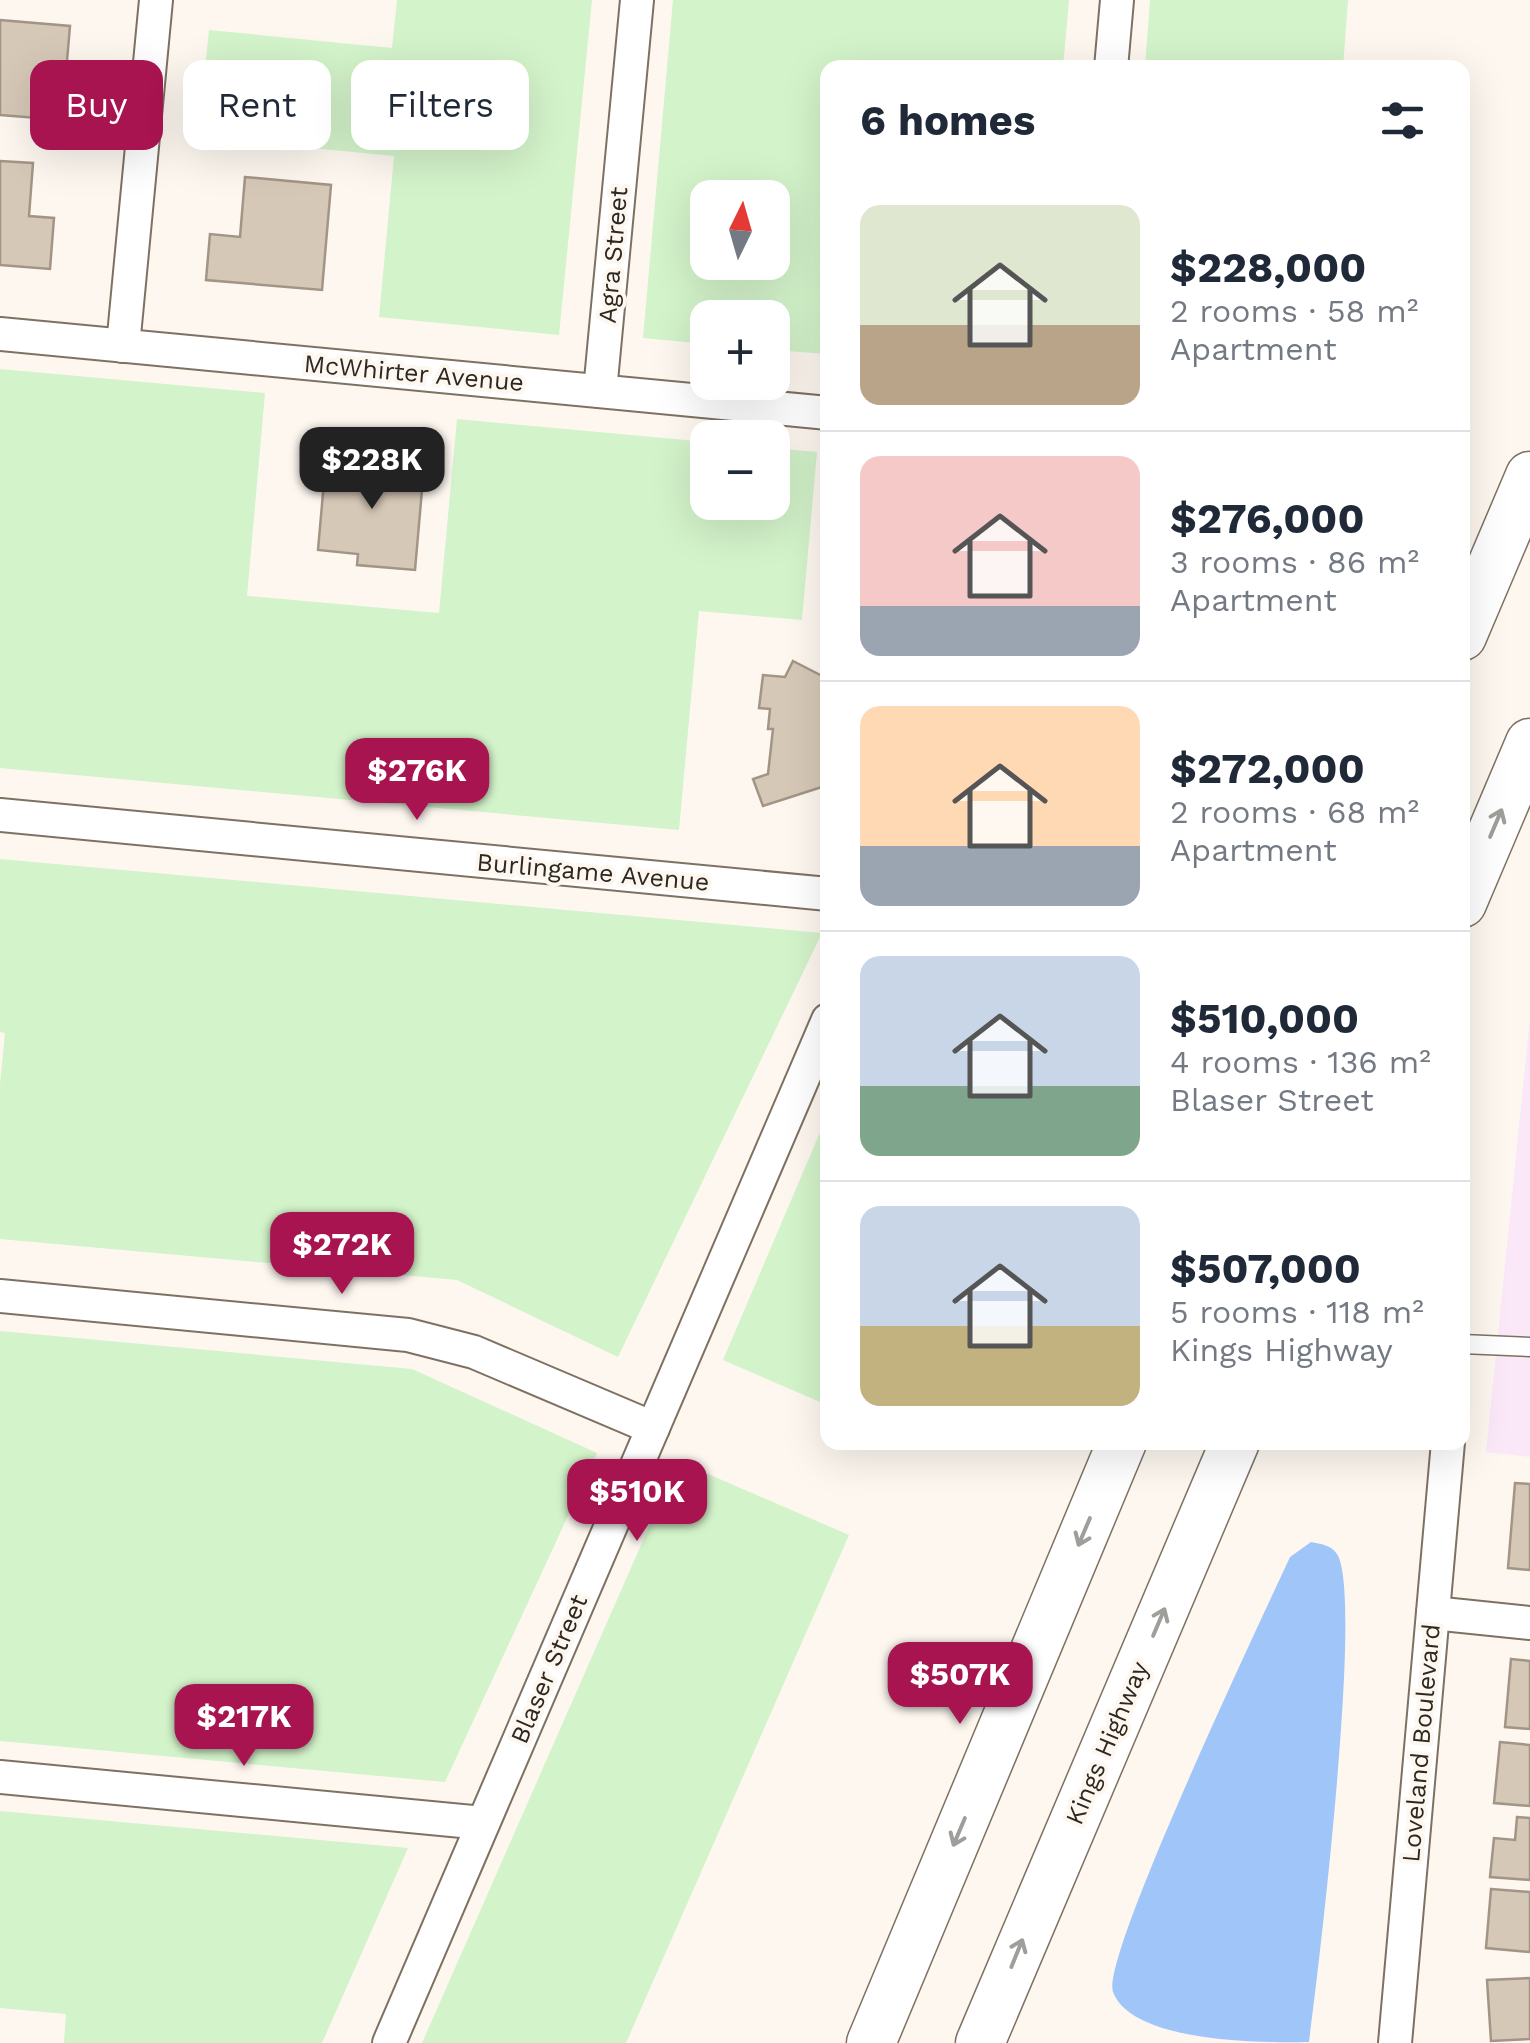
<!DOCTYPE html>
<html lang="en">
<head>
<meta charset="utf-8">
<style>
	body { margin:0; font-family:"Work Sans",sans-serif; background:#f2f2f3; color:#1f2937; height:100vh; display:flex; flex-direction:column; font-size:38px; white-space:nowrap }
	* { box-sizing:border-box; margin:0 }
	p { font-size:32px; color:#747a83 }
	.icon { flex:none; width:55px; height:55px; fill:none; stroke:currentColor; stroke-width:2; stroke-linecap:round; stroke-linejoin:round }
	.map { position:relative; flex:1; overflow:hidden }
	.drawer { position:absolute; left:820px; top:60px; width:650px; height:1390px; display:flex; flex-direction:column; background:#fff; border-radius:20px; box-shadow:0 10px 40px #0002 }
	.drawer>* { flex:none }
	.top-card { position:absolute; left:30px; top:60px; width:640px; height:90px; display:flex; gap:20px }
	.needle { width:65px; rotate:5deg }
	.controls { position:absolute; left:690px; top:180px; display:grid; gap:20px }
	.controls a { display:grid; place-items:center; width:100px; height:100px; border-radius:20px; background:#fff; box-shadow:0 10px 40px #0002; font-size:50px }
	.price { position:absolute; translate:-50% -85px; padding:0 22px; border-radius:20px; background:#a7144f; color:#fff; font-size:32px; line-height:65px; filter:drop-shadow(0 2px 5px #0008) }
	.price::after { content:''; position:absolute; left:50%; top:60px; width:30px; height:22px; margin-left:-15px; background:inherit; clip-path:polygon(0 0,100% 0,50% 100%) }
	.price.selected { background:#222; color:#fff }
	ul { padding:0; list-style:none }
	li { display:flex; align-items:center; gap:30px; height:250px; padding:0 40px }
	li+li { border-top:2px solid #e0e1e3 }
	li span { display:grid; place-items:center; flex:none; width:280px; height:200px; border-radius:20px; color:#555 }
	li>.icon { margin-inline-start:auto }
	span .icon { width:120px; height:120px; fill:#fffc; stroke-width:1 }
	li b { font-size:42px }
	h2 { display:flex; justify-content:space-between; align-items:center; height:120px; padding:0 40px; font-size:42px }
	.pill { padding:0 35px; border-radius:20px; background:#fff; box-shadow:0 10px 40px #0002; font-size:35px; line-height:90px }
	.pill.selected { background:#a7144f; color:#fff }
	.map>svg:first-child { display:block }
</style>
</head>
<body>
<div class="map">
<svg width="1530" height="2043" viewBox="0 0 1530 2043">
	<rect width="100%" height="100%" fill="#fdf7f0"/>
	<path fill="#fae8f8" d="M 1530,1018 L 1530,1457 L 1486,1452 Z"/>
	<g fill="#d3f3ca" fill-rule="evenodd">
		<path d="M 397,0 L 592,0 L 559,335 L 379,317 L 394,156 L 198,137 L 209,30 L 392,48 Z"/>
		<path d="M 673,0 L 1069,0 L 1063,67 L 828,68 L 827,354 L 773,350 L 772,318 L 708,318 L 707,344 L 643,338 ZM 708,198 L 772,198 L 772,262 L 708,262 Z"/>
		<path d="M 1150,0 L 1348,0 L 1343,67 L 1145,67 Z"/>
		<path d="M 0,369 L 265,393 L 247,596 L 439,613 L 457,419 L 707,442 L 708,502 L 772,502 L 773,448 L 817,452 L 802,620 L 699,611 L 679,830 L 0,768 Z"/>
		<path d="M 0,859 L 822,933 L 618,1357 L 457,1280 L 0,1239 L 0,1084 L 5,1033 L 0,1032 Z"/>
		<path d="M 827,1116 L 827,1405 L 723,1360 Z"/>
		<path d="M 0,1331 L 412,1369 L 597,1453 L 445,1782 L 0,1741 Z"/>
		<path d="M 678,1461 L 849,1535 L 626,2043 L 422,2043 Z"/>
		<path d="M 0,1811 L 408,1848 L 322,2043 L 64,2043 L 66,2014 L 0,2008 Z"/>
	</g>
	<path fill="#a0c6f9" d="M 1311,1542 C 1321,1544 1331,1545 1337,1554 C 1364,1595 1318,1974 1309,2042 C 1264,2043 1132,2043 1113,1992 C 1101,1956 1264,1614 1290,1557 Z"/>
	<g fill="#d6c8b7" stroke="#a39586" stroke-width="2.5">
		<path d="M 0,20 L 70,26 L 62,120 L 0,115 Z"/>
		<path d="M 0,161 L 33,163 L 29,216 L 54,218 L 50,269 L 0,265 Z"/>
		<path d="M 245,177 L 331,185 L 322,290 L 206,280 L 210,234 L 240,237 Z"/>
		<path d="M 326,459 L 424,467 L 415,570 L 357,565 L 358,554 L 318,550 Z"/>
		<path d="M 793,661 L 828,679 L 828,785 L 763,806 L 753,779 L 768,774 L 773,729 L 768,729 L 770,709 L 759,708 L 763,675 L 785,677 Z"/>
		<path d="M 1515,1483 L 1530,1484 L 1530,1570 L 1508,1568 Z"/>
		<path d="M 1511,1659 L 1530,1661 L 1530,1729 L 1505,1727 Z"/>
		<path d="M 1500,1742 L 1530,1745 L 1530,1806 L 1494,1803 Z"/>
		<path d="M 1517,1817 L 1530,1818 L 1530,1880 L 1490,1877 L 1494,1838 L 1515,1840 Z"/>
		<path d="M 1491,1889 L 1530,1892 L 1530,1952 L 1486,1948 Z"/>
		<path d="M 1530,1978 L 1530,2039 L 1491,2041 L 1487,1980 Z"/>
	</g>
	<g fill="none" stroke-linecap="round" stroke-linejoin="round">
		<g stroke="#7e7162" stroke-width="21">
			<path id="service" d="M 1462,1344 L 1530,1347"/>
		</g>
		<g stroke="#7e7162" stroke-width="36">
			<g id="minor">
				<path d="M 1111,68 L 1117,0"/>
				<path d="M 0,334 L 828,413"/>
				<path d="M 123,346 L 156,0"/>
				<path d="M 600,391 L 637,0"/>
				<path d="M 0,815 L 828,894"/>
				<path d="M 0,1296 L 408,1335 L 474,1352 L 653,1428"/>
				<path d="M 1433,1613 L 1530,1623"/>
				<path d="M 0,1777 L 483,1823"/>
				<path d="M 389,2043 L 828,1020"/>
				<path d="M 1395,2043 L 1448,1442"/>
			</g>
		</g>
		<g stroke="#7e7162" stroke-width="51">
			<g id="secondary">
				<path d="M 1462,636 L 1530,476"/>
				<path d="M 1462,903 L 1530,743"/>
				<path d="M 871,2043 L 1122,1442"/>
				<path d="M 980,2043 L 1235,1442"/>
			</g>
		</g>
		<use href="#service" stroke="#fff" stroke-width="18"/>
		<use href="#minor" stroke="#fff" stroke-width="32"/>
		<use href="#secondary" stroke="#fff" stroke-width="48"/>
	</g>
	<defs><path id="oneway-shaft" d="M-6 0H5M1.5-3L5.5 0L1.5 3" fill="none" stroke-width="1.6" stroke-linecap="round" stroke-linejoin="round" transform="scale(2.5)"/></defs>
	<g stroke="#a09e9b">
		<use href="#oneway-shaft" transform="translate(1496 823) rotate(-67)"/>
		<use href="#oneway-shaft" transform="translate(1084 1532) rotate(113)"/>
		<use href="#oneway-shaft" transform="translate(1159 1622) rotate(-67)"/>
		<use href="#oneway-shaft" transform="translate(959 1832) rotate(113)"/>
		<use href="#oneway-shaft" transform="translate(1017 1953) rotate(-68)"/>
	</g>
	<g text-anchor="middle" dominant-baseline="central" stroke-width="8" stroke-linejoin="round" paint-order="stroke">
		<g font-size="25" fill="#2d2821" stroke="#fdf7f0">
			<text transform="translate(613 255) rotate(-85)">Agra Street</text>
			<text transform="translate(414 373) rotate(5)">McWhirter Avenue</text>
			<text transform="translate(593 872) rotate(5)">Burlingame Avenue</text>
			<text transform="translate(549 1669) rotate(-67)">Blaser Street</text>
			<text transform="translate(1107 1743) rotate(-67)">Kings Highway</text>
			<text transform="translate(1421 1743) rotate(-85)">Loveland Boulevard</text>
		</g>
	</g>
</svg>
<div class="controls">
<a><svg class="needle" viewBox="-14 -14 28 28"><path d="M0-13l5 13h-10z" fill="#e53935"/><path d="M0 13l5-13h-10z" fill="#747a83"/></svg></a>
<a>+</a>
<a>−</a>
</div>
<b class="price selected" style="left:372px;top:512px">$228K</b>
<b class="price" style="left:417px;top:823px">$276K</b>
<b class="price" style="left:342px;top:1297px">$272K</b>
<b class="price" style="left:637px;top:1544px">$510K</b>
<b class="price" style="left:960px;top:1727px">$507K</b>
<b class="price" style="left:244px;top:1769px">$217K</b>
<div class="top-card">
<a class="pill selected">Buy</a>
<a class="pill">Rent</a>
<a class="pill">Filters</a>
</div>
<section class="drawer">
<h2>6 homes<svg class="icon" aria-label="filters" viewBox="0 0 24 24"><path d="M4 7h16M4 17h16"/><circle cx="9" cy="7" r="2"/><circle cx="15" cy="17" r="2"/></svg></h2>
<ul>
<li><span style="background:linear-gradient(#dfe7d0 60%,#b9a48a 0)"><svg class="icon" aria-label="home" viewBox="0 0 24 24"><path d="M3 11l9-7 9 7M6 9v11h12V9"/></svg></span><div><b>$228,000</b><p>2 rooms · 58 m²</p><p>Apartment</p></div></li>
<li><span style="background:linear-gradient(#f6c9c9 75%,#9aa5b1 0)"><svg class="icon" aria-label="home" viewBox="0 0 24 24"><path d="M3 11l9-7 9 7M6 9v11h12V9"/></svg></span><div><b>$276,000</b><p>3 rooms · 86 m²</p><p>Apartment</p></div></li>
<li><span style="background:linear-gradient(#ffd9b3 70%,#9aa5b1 0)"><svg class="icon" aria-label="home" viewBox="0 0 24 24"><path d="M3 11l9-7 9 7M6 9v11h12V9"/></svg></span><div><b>$272,000</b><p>2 rooms · 68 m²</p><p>Apartment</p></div></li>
<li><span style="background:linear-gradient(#c9d6e8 65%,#7fa58c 0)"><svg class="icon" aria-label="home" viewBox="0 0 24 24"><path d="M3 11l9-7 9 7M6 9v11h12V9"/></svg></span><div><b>$510,000</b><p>4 rooms · 136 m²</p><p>Blaser Street</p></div></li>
<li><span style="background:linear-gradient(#c9d6e8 60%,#c2b280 0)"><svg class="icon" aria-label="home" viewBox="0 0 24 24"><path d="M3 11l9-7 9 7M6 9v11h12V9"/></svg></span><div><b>$507,000</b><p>5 rooms · 118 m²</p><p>Kings Highway</p></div></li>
</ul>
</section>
</div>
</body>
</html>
